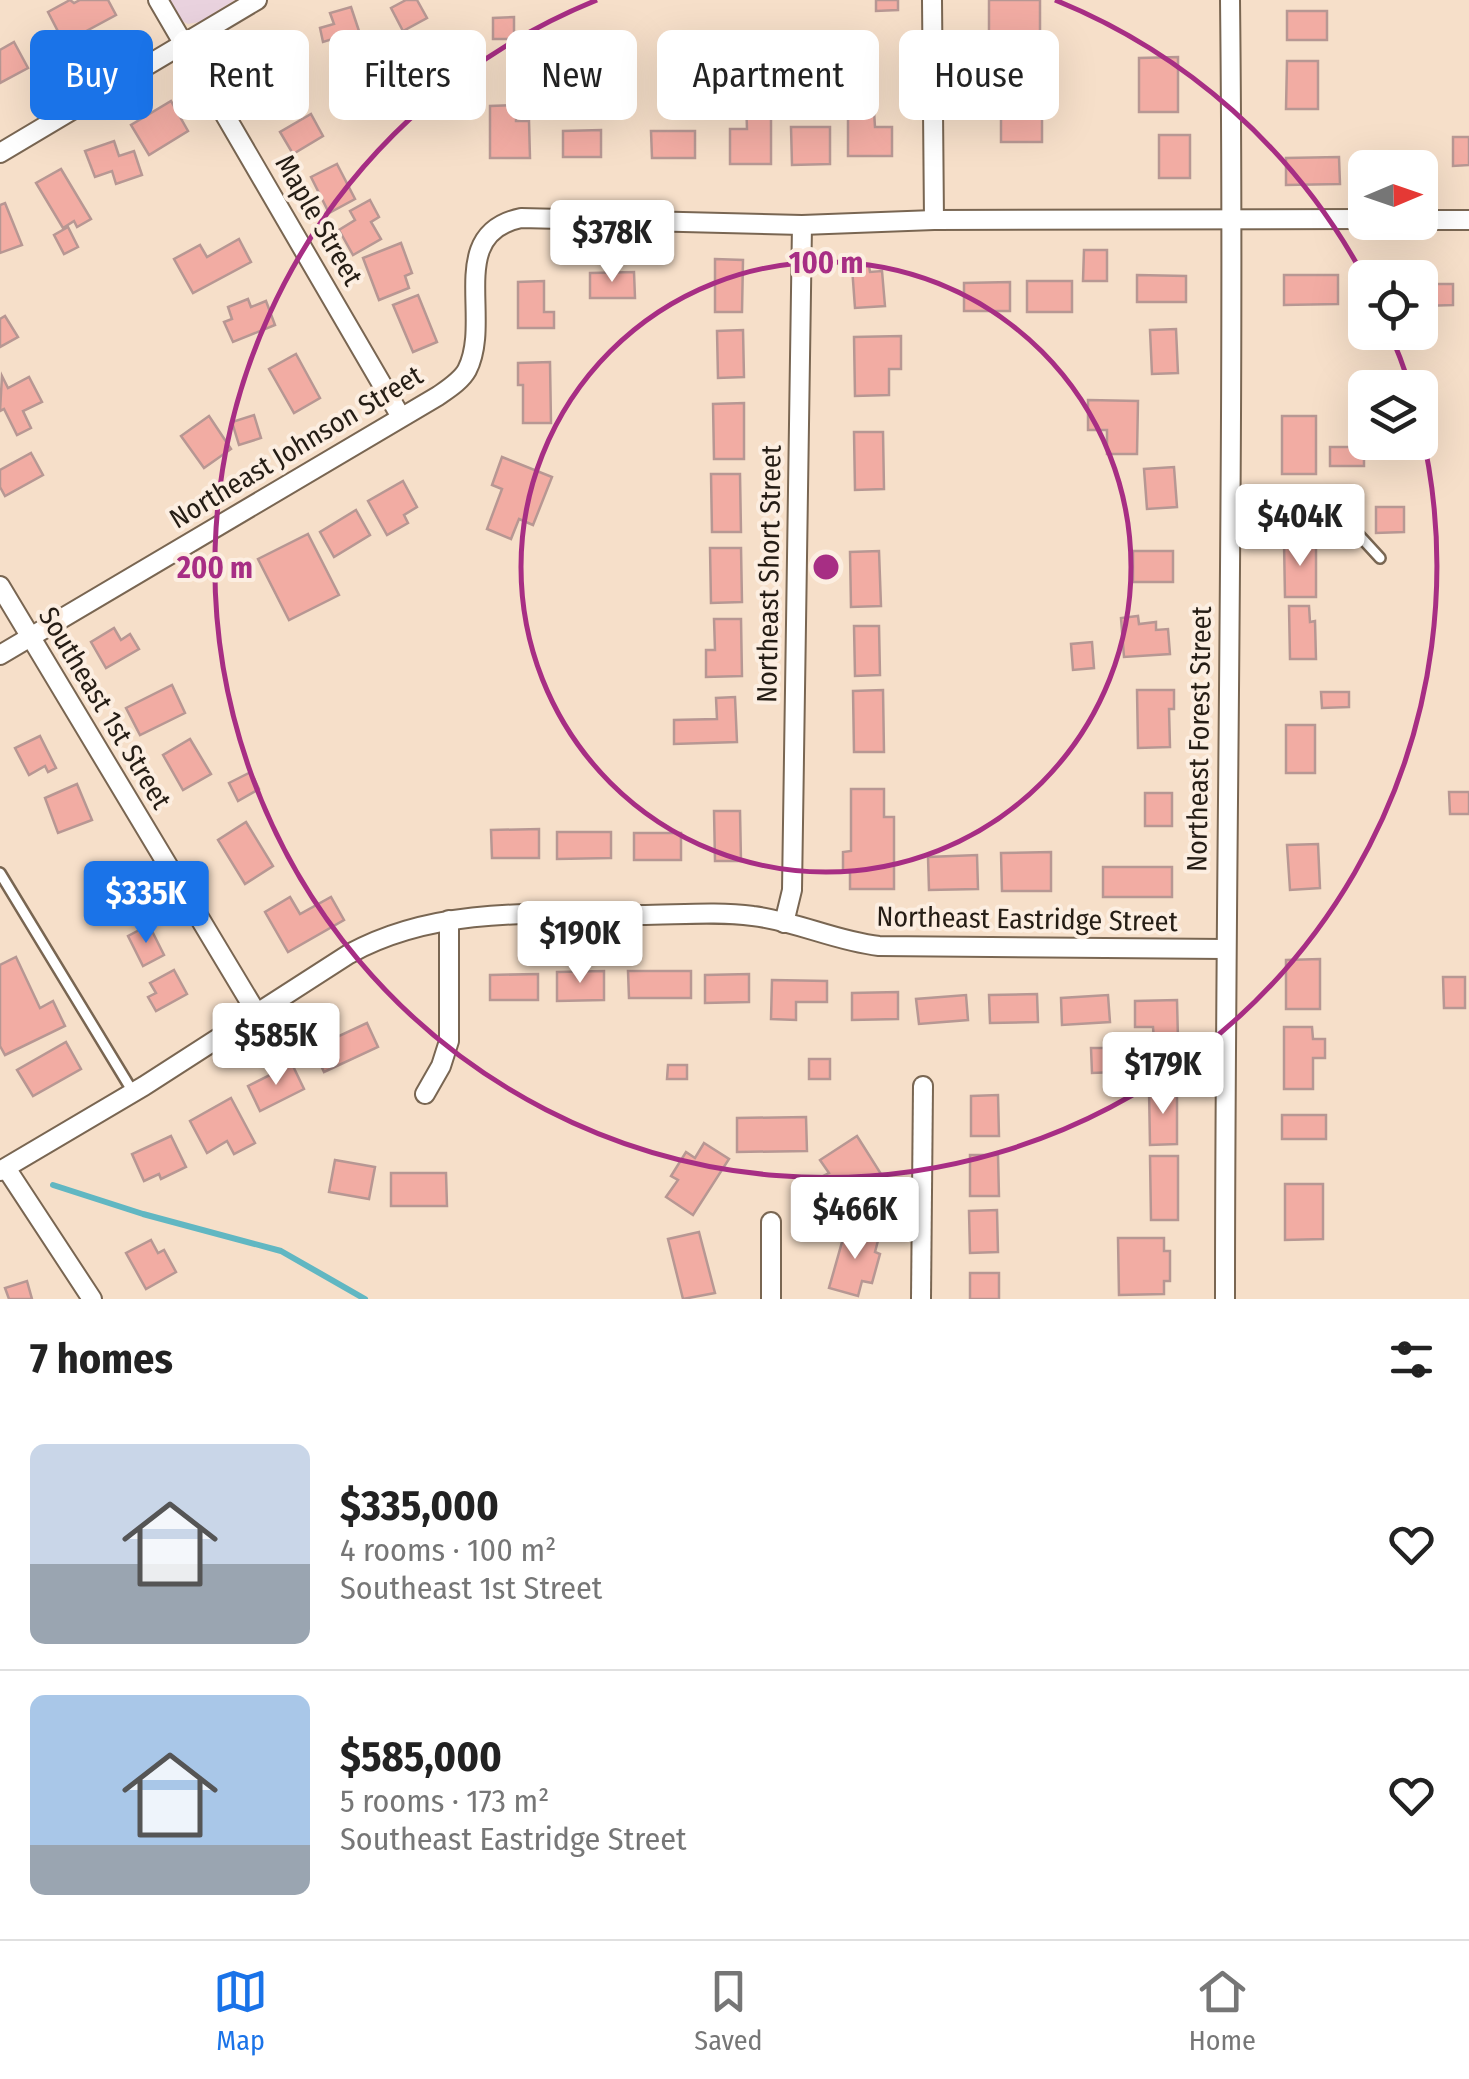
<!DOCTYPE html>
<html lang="en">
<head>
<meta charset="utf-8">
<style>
	body { margin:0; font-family:"Fira Sans Condensed",sans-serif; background:#f6f6f6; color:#222; height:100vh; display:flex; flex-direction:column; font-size:38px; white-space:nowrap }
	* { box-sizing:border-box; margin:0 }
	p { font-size:32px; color:#767676 }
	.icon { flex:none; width:55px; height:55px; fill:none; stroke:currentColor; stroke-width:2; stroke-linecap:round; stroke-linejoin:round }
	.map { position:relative; height:1299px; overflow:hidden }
	.details { display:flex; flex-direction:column; background:#fff; flex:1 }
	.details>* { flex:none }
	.guide { position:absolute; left:30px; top:30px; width:1410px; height:90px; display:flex; gap:20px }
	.needle { width:65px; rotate:88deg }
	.buttons { position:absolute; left:1348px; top:150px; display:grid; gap:20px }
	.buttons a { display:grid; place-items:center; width:90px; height:90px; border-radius:15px; background:#fff; box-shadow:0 10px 40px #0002; font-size:50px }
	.price { position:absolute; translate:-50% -85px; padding:0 22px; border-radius:10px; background:#fff; color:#222; font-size:32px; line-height:65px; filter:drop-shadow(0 2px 5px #0008) }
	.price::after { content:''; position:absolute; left:50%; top:60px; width:30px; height:22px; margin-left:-15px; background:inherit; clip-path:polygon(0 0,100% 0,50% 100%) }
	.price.current { background:#1a73e8; color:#fff }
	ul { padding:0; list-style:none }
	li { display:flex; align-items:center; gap:30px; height:250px; padding:0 30px }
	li+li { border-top:2px solid #e0e0e0 }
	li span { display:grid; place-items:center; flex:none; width:280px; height:200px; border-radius:15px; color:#555 }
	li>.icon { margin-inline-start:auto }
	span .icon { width:120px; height:120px; fill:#fffc; stroke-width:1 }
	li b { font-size:42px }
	h2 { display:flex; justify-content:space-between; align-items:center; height:120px; padding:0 30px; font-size:42px }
	.tag { padding:0 35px; border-radius:15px; background:#fff; box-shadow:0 10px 40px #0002; font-size:35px; line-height:90px }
	.tag.current { background:#1a73e8; color:#fff }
	.dock { display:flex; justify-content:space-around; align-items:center; height:140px; border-top:2px solid #e0e0e0; background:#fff; font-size:28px; color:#767676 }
	.dock a { display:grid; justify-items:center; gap:5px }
	.dock .current { color:#1a73e8 }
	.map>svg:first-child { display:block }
</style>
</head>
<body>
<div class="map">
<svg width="1469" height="1299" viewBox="0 0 1469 1299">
	<rect width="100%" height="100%" fill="#f6dfc9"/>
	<path fill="#e9d2de" d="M 166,0 L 235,0 L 199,22 L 188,24 L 178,19 Z"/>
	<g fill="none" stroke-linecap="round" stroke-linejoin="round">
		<path stroke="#61b7c2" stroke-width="6" d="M 53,1185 L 143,1214 L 281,1251 L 365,1299"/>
	</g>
	<g fill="#f2aca3" stroke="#b79793" stroke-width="2.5">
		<path d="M 70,0 L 74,3 L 80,0 L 108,0 L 116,15 L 64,43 L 48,12 Z"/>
		<path d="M 406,0 L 417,0 L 427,18 L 403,31 L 391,8 Z"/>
		<path d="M 876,0 L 898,0 L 898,10 L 876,11 Z"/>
		<rect x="989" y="0" width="51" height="47"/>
		<path d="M 351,7 L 359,31 L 323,42 L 320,28 L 334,24 L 330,13 Z"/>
		<rect x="1287" y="11" width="40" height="29"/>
		<path d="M 514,17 L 514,39 L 493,39 L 493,18 Z"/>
		<path d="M 280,39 L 303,76 L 273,95 L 250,58 Z"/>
		<path d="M 14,42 L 28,68 L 0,83 L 0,50 Z"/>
		<path d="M 1178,57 L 1178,112 L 1139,112 L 1139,58 Z"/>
		<path d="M 1287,61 L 1318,61 L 1318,109 L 1286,109 Z"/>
		<path d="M 741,67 L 742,99 L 713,99 L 712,68 Z"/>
		<path d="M 1042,78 L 1042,142 L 1001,142 L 1001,103 L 1008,103 L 1008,116 L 1029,116 L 1029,103 L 1015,103 L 1015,79 Z"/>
		<path d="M 746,98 L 771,98 L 771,164 L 730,164 L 730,129 L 747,129 Z"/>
		<path d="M 171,101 L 188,131 L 149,155 L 131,125 Z"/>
		<path d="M 516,105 L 516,121 L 529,121 L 530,158 L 490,158 L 490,106 Z"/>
		<path d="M 848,111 L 874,111 L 875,127 L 892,127 L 892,156 L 848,156 Z"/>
		<path d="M 311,114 L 323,136 L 293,154 L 280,132 Z"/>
		<path d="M 791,127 L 830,127 L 830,164 L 792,165 Z"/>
		<path d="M 601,130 L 601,157 L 563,157 L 563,131 Z"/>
		<path d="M 651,131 L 695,131 L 695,158 L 652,158 Z"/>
		<rect x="1159" y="135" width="31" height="43"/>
		<path d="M 1453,137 L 1469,137 L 1469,165 L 1453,166 Z"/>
		<path d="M 114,141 L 119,156 L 134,151 L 142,175 L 116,184 L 112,171 L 95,177 L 85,151 Z"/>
		<path d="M 1339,157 L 1340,184 L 1286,185 L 1286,158 Z"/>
		<path d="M 337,164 L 355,199 L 329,213 L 311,177 Z"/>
		<path d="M 61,169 L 91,219 L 77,227 L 74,221 L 63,228 L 36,183 Z"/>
		<path d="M 370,200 L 379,217 L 371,222 L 381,239 L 353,255 L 339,230 L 355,220 L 350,211 Z"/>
		<path d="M 5,203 L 22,245 L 0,253 L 0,205 Z"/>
		<path d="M 68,227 L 78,247 L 64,254 L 54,235 Z"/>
		<path d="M 239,239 L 251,262 L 193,293 L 174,259 L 200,245 L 207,257 Z"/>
		<path d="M 401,243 L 412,273 L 405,276 L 409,288 L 379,300 L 363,258 Z"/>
		<path d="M 1084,250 L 1107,250 L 1107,281 L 1083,281 Z"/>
		<path d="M 715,259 L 743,260 L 742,312 L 715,312 Z"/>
		<path d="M 869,266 L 870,272 L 882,271 L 885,306 L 855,308 L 852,267 Z"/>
		<path d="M 634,272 L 635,298 L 590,298 L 590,273 Z"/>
		<path d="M 1137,275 L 1186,276 L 1186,302 L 1137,302 Z"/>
		<path d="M 1284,275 L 1338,275 L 1338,304 L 1284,305 Z"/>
		<path d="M 1404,275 L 1365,278 L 1365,305 L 1361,305 L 1361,276 Z"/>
		<path d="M 544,281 L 544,312 L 554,312 L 554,328 L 518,328 L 518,282 Z"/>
		<rect x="1027" y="281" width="45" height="31"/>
		<path d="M 1010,282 L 1010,311 L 964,311 L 964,283 Z"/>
		<path d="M 1423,284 L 1453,284 L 1453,305 L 1423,306 Z"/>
		<path d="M 418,295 L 437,342 L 413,352 L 393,305 Z"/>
		<path d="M 248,299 L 251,307 L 266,301 L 275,325 L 233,342 L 224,322 L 232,319 L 228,307 Z"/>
		<path d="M 5,316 L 18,337 L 0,347 L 0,319 Z"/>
		<path d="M 1176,329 L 1178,373 L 1152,374 L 1150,330 Z"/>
		<path d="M 743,330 L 744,377 L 718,378 L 717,331 Z"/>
		<path d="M 901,336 L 901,369 L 889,369 L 889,395 L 855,396 L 854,337 Z"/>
		<path d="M 296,354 L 320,398 L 294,413 L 269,369 Z"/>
		<path d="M 550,362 L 551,423 L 523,423 L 523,385 L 518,385 L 518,363 Z"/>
		<path d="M 2,376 L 8,388 L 29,377 L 42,402 L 23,411 L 31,428 L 17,435 L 4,409 L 0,411 Z"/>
		<path d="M 1088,400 L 1138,401 L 1137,454 L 1107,454 L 1107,430 L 1088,430 Z"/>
		<path d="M 744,403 L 744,459 L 714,459 L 713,404 Z"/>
		<path d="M 254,415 L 261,438 L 239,445 L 232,422 Z"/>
		<path d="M 209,416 L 231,449 L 204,468 L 181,436 Z"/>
		<rect x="1282" y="416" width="34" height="58"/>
		<path d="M 854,432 L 883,432 L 884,489 L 855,490 Z"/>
		<rect x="1330" y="447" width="34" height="19"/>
		<path d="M 31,453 L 43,475 L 5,496 L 0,487 L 0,470 Z"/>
		<path d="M 502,457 L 552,477 L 533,525 L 519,519 L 511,539 L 487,529 L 502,489 L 492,485 Z"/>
		<path d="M 1174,467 L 1177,507 L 1147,509 L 1144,469 Z"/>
		<path d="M 711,474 L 740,474 L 741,532 L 712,532 Z"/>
		<path d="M 403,481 L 417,507 L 404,515 L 408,523 L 387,535 L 368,501 Z"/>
		<path d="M 1376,507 L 1404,507 L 1404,532 L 1376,533 Z"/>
		<path d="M 356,510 L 370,535 L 334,557 L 320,532 Z"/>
		<path d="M 308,534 L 339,595 L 289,620 L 258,559 Z"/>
		<path d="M 1316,541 L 1316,597 L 1285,597 L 1284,542 Z"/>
		<path d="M 710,548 L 741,548 L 742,602 L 711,603 Z"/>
		<path d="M 879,551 L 881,606 L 851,607 L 850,552 Z"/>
		<rect x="1133" y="551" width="40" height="31"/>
		<path d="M 1289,606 L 1309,606 L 1310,622 L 1315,621 L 1316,659 L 1290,659 Z"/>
		<path d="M 1138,616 L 1139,624 L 1156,622 L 1156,630 L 1168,629 L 1170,654 L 1124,657 L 1121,618 Z"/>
		<path d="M 714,619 L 741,619 L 742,676 L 706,677 L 706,650 L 715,650 Z"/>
		<path d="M 854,626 L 879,626 L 880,675 L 855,676 Z"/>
		<path d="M 114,628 L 121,640 L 130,634 L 139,649 L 106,668 L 91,642 Z"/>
		<path d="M 1092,642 L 1094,668 L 1073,670 L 1071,644 Z"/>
		<path d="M 172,685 L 185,713 L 140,735 L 126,708 Z"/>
		<path d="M 883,690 L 884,752 L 854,752 L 853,691 Z"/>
		<path d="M 1137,690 L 1174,690 L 1174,709 L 1169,709 L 1170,747 L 1138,748 Z"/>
		<path d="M 1321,692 L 1349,692 L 1349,707 L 1322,708 Z"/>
		<path d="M 735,697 L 737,742 L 674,744 L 674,720 L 717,719 L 716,698 Z"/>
		<rect x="1286" y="725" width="29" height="48"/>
		<path d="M 40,736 L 56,768 L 48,772 L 45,766 L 29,775 L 15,748 Z"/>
		<path d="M 190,739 L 211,774 L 183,790 L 163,755 Z"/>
		<path d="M 251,772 L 259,789 L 238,801 L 229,783 Z"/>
		<path d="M 77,784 L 92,820 L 58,833 L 45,798 Z"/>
		<path d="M 851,789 L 884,789 L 884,817 L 894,817 L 894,889 L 850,889 L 850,872 L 843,872 L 843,852 L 851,851 Z"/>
		<path d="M 1449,792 L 1469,792 L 1469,814 L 1450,814 Z"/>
		<rect x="1145" y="793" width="27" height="33"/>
		<path d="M 714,811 L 740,811 L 741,861 L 715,861 Z"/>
		<path d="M 246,822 L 273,866 L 245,884 L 218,840 Z"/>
		<path d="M 539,829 L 539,858 L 492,858 L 491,830 Z"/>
		<path d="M 557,832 L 611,832 L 611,858 L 557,859 Z"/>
		<rect x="634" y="833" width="47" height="27"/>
		<path d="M 1318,844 L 1320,888 L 1290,890 L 1287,845 Z"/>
		<path d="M 1051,852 L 1051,891 L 1002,891 L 1001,853 Z"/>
		<path d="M 977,855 L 978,889 L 929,890 L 928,857 Z"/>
		<rect x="1103" y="867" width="69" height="30"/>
		<path d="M 290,897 L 300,914 L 331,897 L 344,920 L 288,952 L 265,912 Z"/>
		<path d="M 149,925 L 164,955 L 143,966 L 128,936 Z"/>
		<path d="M 16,957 L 40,1008 L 53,1001 L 65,1026 L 5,1055 L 0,1046 L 0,965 Z"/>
		<path d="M 1320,959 L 1320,1009 L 1286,1009 L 1286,960 Z"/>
		<path d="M 174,970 L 187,994 L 156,1011 L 148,997 L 156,993 L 150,983 Z"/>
		<path d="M 604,971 L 604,1000 L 557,1001 L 557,972 Z"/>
		<path d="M 628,971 L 691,971 L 691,998 L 629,998 Z"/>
		<path d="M 538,974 L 538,1000 L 490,1000 L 490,975 Z"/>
		<path d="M 749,974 L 749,1002 L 705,1003 L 705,975 Z"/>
		<path d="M 1443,977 L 1465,977 L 1465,1008 L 1444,1008 Z"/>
		<path d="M 772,980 L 827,981 L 827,1002 L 796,1002 L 796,1020 L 771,1019 Z"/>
		<path d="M 898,992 L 898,1019 L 852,1020 L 852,993 Z"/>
		<path d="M 1037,994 L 1038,1022 L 990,1023 L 989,995 Z"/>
		<path d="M 966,995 L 968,1020 L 919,1024 L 916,999 Z"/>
		<path d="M 1108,995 L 1110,1022 L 1062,1025 L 1061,998 Z"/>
		<path d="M 1177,1000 L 1178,1040 L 1154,1041 L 1153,1027 L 1135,1027 L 1135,1001 Z"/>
		<path d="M 367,1023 L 378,1047 L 324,1072 L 313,1048 Z"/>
		<path d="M 1284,1027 L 1312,1027 L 1313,1039 L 1325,1039 L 1325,1058 L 1313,1058 L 1313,1089 L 1284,1089 Z"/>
		<path d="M 66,1042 L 81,1069 L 33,1096 L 17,1070 Z"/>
		<path d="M 1091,1048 L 1116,1048 L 1117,1072 L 1092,1073 Z"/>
		<rect x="809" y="1059" width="21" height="20"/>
		<path d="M 292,1064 L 304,1089 L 260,1111 L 248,1086 Z"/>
		<path d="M 668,1065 L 687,1065 L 687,1079 L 667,1079 Z"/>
		<path d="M 1149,1089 L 1177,1089 L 1177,1144 L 1150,1145 Z"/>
		<path d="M 998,1095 L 999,1136 L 971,1136 L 971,1096 Z"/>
		<path d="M 231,1098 L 255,1143 L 234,1154 L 227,1141 L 207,1153 L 190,1121 Z"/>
		<rect x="1282" y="1115" width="44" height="24"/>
		<path d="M 806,1117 L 807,1151 L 737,1152 L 737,1118 Z"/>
		<path d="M 171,1136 L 186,1167 L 161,1179 L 159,1174 L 144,1181 L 132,1154 Z"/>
		<path d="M 857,1136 L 888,1185 L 853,1207 L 846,1196 L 839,1201 L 823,1176 L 829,1173 L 820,1160 Z"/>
		<path d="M 704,1143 L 729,1159 L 693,1215 L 666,1197 L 678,1180 L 671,1176 L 686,1152 L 695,1158 Z"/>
		<path d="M 970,1155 L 998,1155 L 999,1196 L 970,1196 Z"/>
		<path d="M 1150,1156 L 1178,1156 L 1178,1220 L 1151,1220 Z"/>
		<path d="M 335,1160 L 375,1167 L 369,1199 L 329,1192 Z"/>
		<path d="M 391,1173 L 446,1173 L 447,1206 L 391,1206 Z"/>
		<path d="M 1285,1184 L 1323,1184 L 1323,1239 L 1285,1240 Z"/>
		<path d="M 997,1210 L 998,1252 L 970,1253 L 969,1211 Z"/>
		<path d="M 846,1228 L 879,1237 L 875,1252 L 880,1254 L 872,1283 L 862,1281 L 858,1296 L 829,1288 Z"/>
		<path d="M 699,1232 L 715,1293 L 683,1299 L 668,1239 Z"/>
		<path d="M 1118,1238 L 1164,1238 L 1164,1251 L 1170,1251 L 1170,1281 L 1164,1281 L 1164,1294 L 1119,1295 Z"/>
		<path d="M 151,1240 L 158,1253 L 164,1250 L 176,1272 L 146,1289 L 126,1253 Z"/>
		<rect x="970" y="1273" width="29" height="26"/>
		<path d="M 27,1281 L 32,1299 L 9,1299 L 5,1288 Z"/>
	</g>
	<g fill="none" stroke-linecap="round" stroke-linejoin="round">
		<g stroke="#796652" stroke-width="14">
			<g id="lane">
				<path d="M 1230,523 L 1334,525 L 1357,533 L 1380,558"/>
				<path d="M 0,873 L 133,1092"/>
			</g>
		</g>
		<g stroke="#796652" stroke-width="22">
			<g id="street">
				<path d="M 158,0 L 401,417"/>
				<path d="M 932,0 L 934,220"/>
				<path d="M 0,153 L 257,0"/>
				<path d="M 1420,220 L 1469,220"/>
				<path d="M 0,586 L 256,1012"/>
				<path d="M 0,655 L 438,396 C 448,389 461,381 467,370 C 493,319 445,234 521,218 L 802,225 L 934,220 L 1365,219"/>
				<path d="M 784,923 L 792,890 L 802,225"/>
				<path d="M 425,1094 L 441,1066 L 449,1041 L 449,920"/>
				<path d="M 6,1168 L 92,1299"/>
				<path d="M 0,1171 L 144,1086 L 349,954 C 438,905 541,914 639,915 C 676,915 717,911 753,916 C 796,921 835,941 879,946 L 1225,949"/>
				<path d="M 771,1299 L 771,1222"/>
				<path d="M 921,1299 L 923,1086"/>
				<path d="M 1225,1299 C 1225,866 1235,433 1230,0"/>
			</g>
		</g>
		<use href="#lane" stroke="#fff" stroke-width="9"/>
		<use href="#street" stroke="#fff" stroke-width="18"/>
	</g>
	<g fill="none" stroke="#a72e84" stroke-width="5">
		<circle cx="826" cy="567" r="305"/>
		<path d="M1055 0A611 611 0 0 1 1363 275M1390 333A611 611 0 0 1 1409 383M1420 424A611 611 0 1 1 597 0"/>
	</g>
	<g text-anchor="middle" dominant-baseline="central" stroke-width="8" stroke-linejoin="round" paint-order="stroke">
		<g font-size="28" fill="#251d15" stroke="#fceee1">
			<text transform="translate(319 220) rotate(60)">Maple Street</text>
			<text transform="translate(296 447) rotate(-31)">Northeast Johnson Street</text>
			<text transform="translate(769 574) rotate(-89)">Northeast Short Street</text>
			<text transform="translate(105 708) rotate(59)">Southeast 1st Street</text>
			<text transform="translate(1199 739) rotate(-89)">Northeast Forest Street</text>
			<text transform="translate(1027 919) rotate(1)">Northeast Eastridge Street</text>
		</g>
	</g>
	<circle cx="826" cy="567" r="15" fill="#a72e84" stroke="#fceee1" stroke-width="5"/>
	<g font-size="30" text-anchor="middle" font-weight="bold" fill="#a72e84" stroke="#fceee1" stroke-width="8" stroke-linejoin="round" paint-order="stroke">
		<text x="826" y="273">100 m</text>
		<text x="215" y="578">200 m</text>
	</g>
</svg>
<div class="buttons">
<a><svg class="needle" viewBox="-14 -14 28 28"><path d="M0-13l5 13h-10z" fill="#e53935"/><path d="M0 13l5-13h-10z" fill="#767676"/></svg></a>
<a><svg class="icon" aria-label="locate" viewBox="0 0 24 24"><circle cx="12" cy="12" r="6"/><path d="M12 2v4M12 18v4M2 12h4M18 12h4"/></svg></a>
<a><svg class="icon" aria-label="layers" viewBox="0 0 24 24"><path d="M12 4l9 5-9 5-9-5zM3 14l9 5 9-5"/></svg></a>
</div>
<b class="price" style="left:612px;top:285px">$378K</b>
<b class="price" style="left:1300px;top:569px">$404K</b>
<b class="price current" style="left:146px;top:946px">$335K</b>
<b class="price" style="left:580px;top:986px">$190K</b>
<b class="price" style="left:276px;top:1088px">$585K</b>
<b class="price" style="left:1163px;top:1117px">$179K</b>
<b class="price" style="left:855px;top:1262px">$466K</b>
<div class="guide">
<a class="tag current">Buy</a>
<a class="tag">Rent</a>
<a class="tag">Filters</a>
<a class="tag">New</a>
<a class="tag">Apartment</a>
<a class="tag">House</a>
</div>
</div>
<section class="details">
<h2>7 homes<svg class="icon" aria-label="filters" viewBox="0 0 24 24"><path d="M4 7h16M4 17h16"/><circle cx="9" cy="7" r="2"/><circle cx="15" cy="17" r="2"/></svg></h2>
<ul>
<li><span style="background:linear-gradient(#c9d6e8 60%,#9aa5b1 0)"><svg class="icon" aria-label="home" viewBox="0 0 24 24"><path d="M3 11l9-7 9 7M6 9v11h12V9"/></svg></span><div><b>$335,000</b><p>4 rooms · 100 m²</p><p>Southeast 1st Street</p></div><svg class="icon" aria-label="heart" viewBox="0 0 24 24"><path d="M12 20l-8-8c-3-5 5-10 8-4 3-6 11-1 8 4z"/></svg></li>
<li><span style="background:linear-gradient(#a9c7e8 75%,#9aa5b1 0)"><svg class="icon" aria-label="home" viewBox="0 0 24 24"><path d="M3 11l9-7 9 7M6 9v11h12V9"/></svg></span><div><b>$585,000</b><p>5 rooms · 173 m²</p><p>Southeast Eastridge Street</p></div><svg class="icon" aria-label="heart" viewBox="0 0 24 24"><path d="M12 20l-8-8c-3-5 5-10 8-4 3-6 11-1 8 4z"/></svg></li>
</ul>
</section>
<nav class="dock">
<a class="current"><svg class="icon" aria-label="map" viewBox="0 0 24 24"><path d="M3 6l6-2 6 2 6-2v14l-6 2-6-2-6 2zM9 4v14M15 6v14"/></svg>Map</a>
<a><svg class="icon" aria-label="saved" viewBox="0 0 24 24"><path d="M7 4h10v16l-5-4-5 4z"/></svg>Saved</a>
<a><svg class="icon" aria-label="home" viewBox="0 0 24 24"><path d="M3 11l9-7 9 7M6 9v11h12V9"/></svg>Home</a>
</nav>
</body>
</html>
